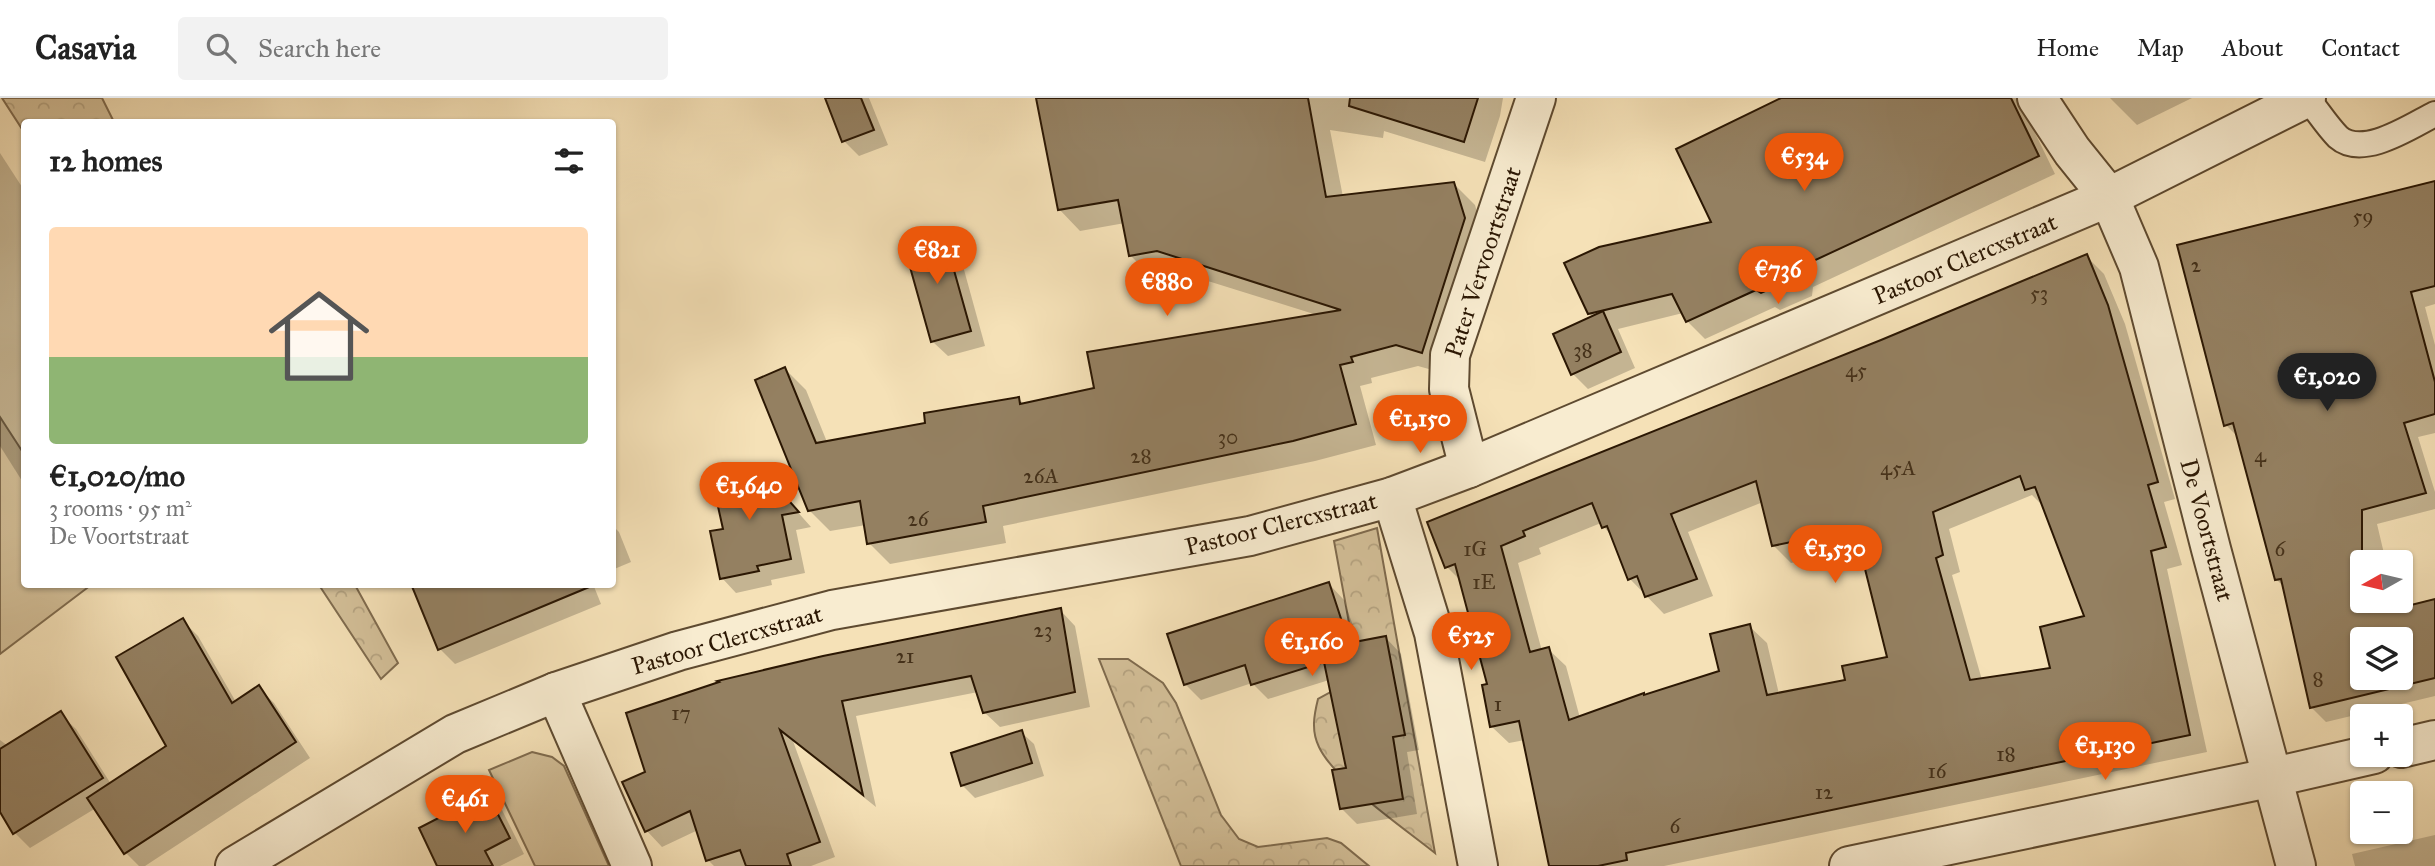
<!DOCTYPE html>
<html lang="en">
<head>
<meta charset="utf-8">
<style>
	body { margin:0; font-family:"IM FELL Great Primer",serif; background:#f2f2f2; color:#222; height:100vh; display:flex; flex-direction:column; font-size:26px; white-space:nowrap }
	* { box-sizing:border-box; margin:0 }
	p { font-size:23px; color:#767676 }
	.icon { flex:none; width:38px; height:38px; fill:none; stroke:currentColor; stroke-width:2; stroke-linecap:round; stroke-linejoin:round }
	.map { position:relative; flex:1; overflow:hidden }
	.sheet { position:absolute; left:21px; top:21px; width:595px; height:469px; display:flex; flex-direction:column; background:#fff; border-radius:7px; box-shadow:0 2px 5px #0004 }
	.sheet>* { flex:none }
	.needle { width:46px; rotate:262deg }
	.tools { position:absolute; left:2350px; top:452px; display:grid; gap:14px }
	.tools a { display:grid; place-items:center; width:63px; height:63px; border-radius:7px; background:#fff; box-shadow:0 2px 5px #0004; font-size:35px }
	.price { position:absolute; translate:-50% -60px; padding:0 16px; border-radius:24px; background:#ea580c; color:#fff; font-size:23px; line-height:46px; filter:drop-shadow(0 2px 4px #0008) }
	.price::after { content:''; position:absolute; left:50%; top:42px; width:21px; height:16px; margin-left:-10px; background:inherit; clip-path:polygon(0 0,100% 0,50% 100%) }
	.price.selected { background:#222; color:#fff }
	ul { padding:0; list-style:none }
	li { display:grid; align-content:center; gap:14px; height:371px; padding:0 28px }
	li+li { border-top:2px solid #e0e0e0 }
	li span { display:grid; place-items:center; height:217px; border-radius:7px; color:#555 }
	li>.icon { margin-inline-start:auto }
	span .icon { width:126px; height:126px; fill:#fffc; stroke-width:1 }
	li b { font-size:30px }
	h2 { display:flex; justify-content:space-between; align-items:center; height:84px; padding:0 28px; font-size:30px }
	header { display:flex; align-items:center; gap:42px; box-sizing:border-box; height:98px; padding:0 35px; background:#fff; border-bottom:2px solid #e0e0e0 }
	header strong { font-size:33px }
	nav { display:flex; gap:38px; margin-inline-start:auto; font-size:24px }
	.search { width:490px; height:63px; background:#f2f2f2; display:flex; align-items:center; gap:18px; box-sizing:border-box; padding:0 24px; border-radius:7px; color:#767676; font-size:26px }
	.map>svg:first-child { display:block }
</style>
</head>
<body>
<header>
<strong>Casavia</strong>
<div class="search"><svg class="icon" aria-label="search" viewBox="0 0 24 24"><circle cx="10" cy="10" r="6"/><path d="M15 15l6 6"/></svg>Search here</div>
<nav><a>Home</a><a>Map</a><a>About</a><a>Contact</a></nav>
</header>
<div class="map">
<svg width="2435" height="768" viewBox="0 0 2435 768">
	<defs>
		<pattern id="forest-crowns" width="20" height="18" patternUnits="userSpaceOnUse" patternTransform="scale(1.75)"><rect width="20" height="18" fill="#d3bf98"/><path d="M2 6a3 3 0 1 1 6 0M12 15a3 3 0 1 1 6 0" fill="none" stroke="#b5a381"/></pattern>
	</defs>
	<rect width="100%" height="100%" fill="#f5e1b7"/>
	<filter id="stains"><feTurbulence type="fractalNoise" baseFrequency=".00286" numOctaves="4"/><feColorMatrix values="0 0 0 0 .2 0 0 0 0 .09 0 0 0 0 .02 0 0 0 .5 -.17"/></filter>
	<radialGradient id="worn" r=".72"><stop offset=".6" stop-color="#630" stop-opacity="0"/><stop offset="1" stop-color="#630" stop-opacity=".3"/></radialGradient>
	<g fill="#d3bf98" stroke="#7f6b4e" stroke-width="2">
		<path d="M 0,319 L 24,356 L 24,486 L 91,487 L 0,556 Z"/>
		<path d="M 532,654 L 552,659 L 564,668 L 609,768 L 535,768 L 489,672 Z"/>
	</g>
	<g fill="url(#forest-crowns)" stroke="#7f6b4e" stroke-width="2">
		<path d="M 2,0 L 102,0 L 114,24 L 24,24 L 24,34 Z"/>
		<path d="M 1377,430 L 1435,755 C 1404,730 1335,683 1319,649 C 1311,633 1314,617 1318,601 L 1336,591 L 1354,552 L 1334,443 Z"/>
		<path d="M 319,487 L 355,487 L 398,565 L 381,581 Z"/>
		<path d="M 1099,561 L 1128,561 L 1163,585 L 1176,605 L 1221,717 L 1239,741 L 1258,749 L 1327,740 L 1341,745 L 1369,768 L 1181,768 Z"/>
	</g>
	<g fill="#0003" fill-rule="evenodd">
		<path d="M 827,0 L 869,0 L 888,47 L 859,58 L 844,43 Z"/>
		<path d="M 1038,0 L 1503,0 L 1500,18 L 1485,64 L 1384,33 L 1383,40 L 1330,32 L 1343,99 L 1454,86 L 1475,107 L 1485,142 L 1443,275 L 1418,268 L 1371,280 L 1372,285 L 1360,288 L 1376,347 L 1315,363 L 1003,428 L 1006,445 L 890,466 L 869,445 L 866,427 L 830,433 L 809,412 L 785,271 L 806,292 L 827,344 L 927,327 L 1019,301 L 1025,307 L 1096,292 L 1317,217 L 1179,174 L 1152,179 L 1131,158 L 1125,125 L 1080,133 L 1059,111 Z"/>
		<path d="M 1785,0 L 2018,0 L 2055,76 L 1813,189 L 1812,198 L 1780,212 L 1775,209 L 1705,241 L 1687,223 L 1683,215 L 1618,231 L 1635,270 L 1588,291 L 1573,276 L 1593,219 L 1589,215 L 1713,125 Z"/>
		<path d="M 2110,0 L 2192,0 L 2137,27 Z"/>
		<path d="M 0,55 L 24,92 L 24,386 L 0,348 Z"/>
		<path d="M 2435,85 L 2435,206 L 2425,209 L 2435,247 L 2435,335 L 2418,339 L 2435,394 L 2435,411 L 2377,426 L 2386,464 L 2362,464 L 2362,502 L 2395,502 L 2397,512 L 2435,503 L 2435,598 L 2326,624 L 2311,609 L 2285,490 L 2277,482 L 2239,340 L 2226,327 ZM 2362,541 L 2401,541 L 2401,579 L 2362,579 Z"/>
		<path d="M 943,135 L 958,150 L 985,248 L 948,258 L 932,243 Z"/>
		<path d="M 2086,158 L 2104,176 L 2125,226 L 2175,401 L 2164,404 L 2182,467 L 2167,471 L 2207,654 L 1664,768 L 1550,768 L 1525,642 L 1509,645 L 1491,628 L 1489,587 L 1462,484 L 1447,469 L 1882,244 ZM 2032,397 L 2044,409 L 2087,519 L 2052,572 L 1982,582 L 1952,477 L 1960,474 L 1949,431 ZM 1763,404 L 1773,447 L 1791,465 L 1861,450 L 1889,561 L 1847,583 L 1779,596 L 1767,545 L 1749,528 L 1721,574 L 1580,620 L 1566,568 L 1548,551 L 1542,553 L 1518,465 L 1541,456 L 1539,450 L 1601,425 L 1613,440 L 1630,481 L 1664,516 L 1713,498 L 1688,434 Z"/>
		<path d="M 771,384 L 811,429 L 796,432 L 805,475 L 771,482 L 772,487 L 736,495 L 722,480 Z"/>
		<path d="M 612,427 L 619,434 L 631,464 L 612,472 Z"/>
		<path d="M 593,486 L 601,506 L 455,566 L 440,551 Z"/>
		<path d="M 1329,486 L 1344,502 L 1359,545 L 1386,540 L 1401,556 L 1419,652 L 1407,654 L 1417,716 L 1357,726 L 1341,710 L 1348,671 L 1329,582 L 1268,601 L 1252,585 L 1201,602 L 1185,586 Z"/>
		<path d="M 1060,512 L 1075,528 L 1090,609 L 1000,629 L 984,614 L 978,594 L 856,618 L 876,709 L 793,643 L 835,759 L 811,768 L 714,768 L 708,762 L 698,732 L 662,749 L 647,733 L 624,684 Z"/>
		<path d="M 183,523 L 198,538 L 236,604 L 259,590 L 274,605 L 310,660 L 145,768 L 139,768 L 126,755 L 96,710 L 30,750 L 15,735 L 0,711 L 0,642 L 8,648 L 60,616 L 76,631 L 111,686 L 168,649 Z"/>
		<path d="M 1021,634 L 1034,646 L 1044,678 L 975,700 L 962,687 Z"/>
		<path d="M 487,697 L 502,712 L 524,756 L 500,768 L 441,768 Z"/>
		<path d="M 2435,737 L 2435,768 L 2355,768 L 2352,756 Z"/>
	</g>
	<g fill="#948061" stroke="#2b1703" stroke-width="2" fill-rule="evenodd">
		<path d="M 825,0 L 861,0 L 874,32 L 842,44 Z"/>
		<path d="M 1036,0 L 1308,0 L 1326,99 L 1454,84 L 1465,120 L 1422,255 L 1396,247 L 1351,259 L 1353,264 L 1340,267 L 1356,326 L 1293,343 L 983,408 L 986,424 L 867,446 L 860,403 L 808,413 L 755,282 L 785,269 L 816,345 L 925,325 L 924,315 L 1019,299 L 1020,306 L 1094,290 L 1087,254 L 1341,212 L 1157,153 L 1129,158 L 1118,102 L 1058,112 Z"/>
		<path d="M 1350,0 L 1478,0 L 1464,44 L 1349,8 Z"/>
		<path d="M 1781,0 L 2011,0 L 2039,58 L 1796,171 L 1795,180 L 1761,195 L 1756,192 L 1686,224 L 1672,196 L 1588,216 L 1564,165 L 1599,149 L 1711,124 L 1676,51 Z"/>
		<path d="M 2435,83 L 2435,188 L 2411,194 L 2435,284 L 2435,316 L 2404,325 L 2426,395 L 2362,412 L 2362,502 L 2385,502 L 2387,513 L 2435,501 L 2435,580 L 2310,610 L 2281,481 L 2275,482 L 2233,325 L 2224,328 L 2177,147 ZM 2362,541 L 2401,541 L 2401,579 L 2362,579 Z"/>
		<path d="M 943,133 L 971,233 L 931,244 L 903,144 Z"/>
		<path d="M 2087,156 L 2108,207 L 2158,384 L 2148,387 L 2166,449 L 2151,453 L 2190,637 L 1626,755 L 1627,762 L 1598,768 L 1549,768 L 1519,623 L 1490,629 L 1482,587 L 1487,586 L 1455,466 L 1445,470 L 1427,424 L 1881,242 ZM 2020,378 L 2025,392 L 2035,389 L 2084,518 L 2040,529 L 2050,570 L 1970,582 L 1936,460 L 1943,457 L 1933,414 ZM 1756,383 L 1772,448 L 1855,431 L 1887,559 L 1842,568 L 1845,582 L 1767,597 L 1750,526 L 1710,536 L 1719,573 L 1644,597 L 1644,595 L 1569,622 L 1549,549 L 1530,554 L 1501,448 L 1525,438 L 1523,433 L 1592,405 L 1602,430 L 1607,428 L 1628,482 L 1637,478 L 1645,499 L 1697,481 L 1671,416 Z"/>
		<path d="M 1603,213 L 1621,254 L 1571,277 L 1553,236 Z"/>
		<path d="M 757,367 L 799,414 L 782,417 L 791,461 L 757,468 L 759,473 L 720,481 L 710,433 L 723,431 L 711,377 Z"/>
		<path d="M 1329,484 L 1349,545 L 1386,538 L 1405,637 L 1393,639 L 1403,701 L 1340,711 L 1332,672 L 1346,670 L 1324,564 L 1251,587 L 1245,567 L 1184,587 L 1167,536 Z"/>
		<path d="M 411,486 L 594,486 L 594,487 L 438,552 Z"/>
		<path d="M 1061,510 L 1075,594 L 983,615 L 971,578 L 842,603 L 863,697 L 780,632 L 820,744 L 787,756 L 791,768 L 746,768 L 740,752 L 706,763 L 690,713 L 645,734 L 622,684 L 645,674 L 626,615 L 719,584 L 717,583 L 823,558 Z"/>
		<path d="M 183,520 L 232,605 L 259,587 L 296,644 L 124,756 L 87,700 L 166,648 L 116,559 Z"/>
		<path d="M 61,613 L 103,680 L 13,736 L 0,714 L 0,651 Z"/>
		<path d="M 1022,632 L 1032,665 L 961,688 L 951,655 Z"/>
		<path d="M 487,695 L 510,740 L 485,753 L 493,768 L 437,768 L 419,730 Z"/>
	</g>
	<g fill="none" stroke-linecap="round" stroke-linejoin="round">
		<g stroke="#5e4a30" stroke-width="28">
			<path id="service" d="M 2307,0 C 2317,12 2327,28 2338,39 C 2363,61 2411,28 2435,16"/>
		</g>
		<g stroke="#5e4a30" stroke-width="42">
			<g id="minor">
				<path d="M 2037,0 L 2072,53 L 2109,99 L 2139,169 L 2211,451 L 2296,768"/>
				<path d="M 1469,370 L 1449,291 L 1450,257 L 1536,0"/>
				<path d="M 1392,399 L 1434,535 L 1478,768"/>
				<path d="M 556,594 L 632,768"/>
				<path d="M 2401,650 L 2435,642"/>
				<path d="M 1849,768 L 2274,679 L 2374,656"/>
			</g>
		</g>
		<g stroke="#5e4a30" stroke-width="42">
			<path id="tertiary" d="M 235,768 L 455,636 L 556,594 L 678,553 L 832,512 L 1250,438 L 1392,399 L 1469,370 L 2109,99 L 2306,0"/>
		</g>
		<use href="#service" stroke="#f8ecd0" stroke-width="24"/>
		<use href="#minor" stroke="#f8ecd0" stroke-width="38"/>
		<use href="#tertiary" stroke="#f8ecd0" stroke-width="38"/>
	</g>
	<g text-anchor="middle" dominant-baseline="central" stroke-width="5" stroke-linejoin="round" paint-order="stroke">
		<g font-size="21" fill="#45311a">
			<text x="2363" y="118">59</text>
			<text x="2196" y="167">2</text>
			<text x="2039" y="195">53</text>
			<text x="1583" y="252">38</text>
			<text x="1856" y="272">45</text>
			<text x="1228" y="339">30</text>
			<text x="2260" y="357">4</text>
			<text x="1141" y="358">28</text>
			<text x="1898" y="370">45A</text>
			<text x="1041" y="378">26A</text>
			<text x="918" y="421">26</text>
			<text x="1475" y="451">1G</text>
			<text x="2280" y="451">6</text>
			<text x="1484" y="484">1E</text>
			<text x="1043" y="532">23</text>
			<text x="905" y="558">21</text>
			<text x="2318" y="581">8</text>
			<text x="1498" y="606">1</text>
			<text x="681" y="615">17</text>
			<text x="2006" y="656">18</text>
			<text x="1937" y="673">16</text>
			<text x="1824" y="694">12</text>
			<text x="1675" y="728">6</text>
		</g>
		<g font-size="24" fill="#2b1703" stroke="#f8ecd0">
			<text transform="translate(1965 161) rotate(-23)">Pastoor Clercxstraat</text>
			<text transform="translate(1483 164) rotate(-72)">Pater Vervoortstraat</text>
			<text transform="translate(1281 426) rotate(-14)">Pastoor Clercxstraat</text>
			<text transform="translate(2207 432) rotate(75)">De Voortstraat</text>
			<text transform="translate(727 542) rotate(-16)">Pastoor Clercxstraat</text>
		</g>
	</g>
	<rect width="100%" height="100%" filter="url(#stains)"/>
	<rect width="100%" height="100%" fill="url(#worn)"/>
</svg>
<div class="tools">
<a><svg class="needle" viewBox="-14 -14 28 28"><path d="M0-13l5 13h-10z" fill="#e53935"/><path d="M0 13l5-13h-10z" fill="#767676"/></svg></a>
<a><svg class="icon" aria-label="layers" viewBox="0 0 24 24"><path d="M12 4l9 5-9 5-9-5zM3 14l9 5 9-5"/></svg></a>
<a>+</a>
<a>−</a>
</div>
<b class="price" style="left:1804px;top:95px">€534</b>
<b class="price" style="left:937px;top:188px">€821</b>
<b class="price" style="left:1778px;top:208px">€736</b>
<b class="price" style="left:1167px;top:220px">€880</b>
<b class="price selected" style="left:2327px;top:315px">€1,020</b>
<b class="price" style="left:1420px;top:357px">€1,150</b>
<b class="price" style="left:749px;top:424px">€1,640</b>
<b class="price" style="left:1835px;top:487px">€1,530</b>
<b class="price" style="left:1471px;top:574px">€525</b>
<b class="price" style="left:1312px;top:580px">€1,160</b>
<b class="price" style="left:2105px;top:684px">€1,130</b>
<b class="price" style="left:465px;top:737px">€461</b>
<section class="sheet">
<h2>12 homes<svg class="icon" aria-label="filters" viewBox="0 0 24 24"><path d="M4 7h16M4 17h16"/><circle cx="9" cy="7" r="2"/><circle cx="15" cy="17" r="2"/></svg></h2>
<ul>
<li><span style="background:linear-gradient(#ffd9b3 60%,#8fb573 0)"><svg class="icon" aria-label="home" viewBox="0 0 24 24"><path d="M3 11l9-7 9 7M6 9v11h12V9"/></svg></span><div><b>€1,020/mo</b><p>3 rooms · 95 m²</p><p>De Voortstraat</p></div></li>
</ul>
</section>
</div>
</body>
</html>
